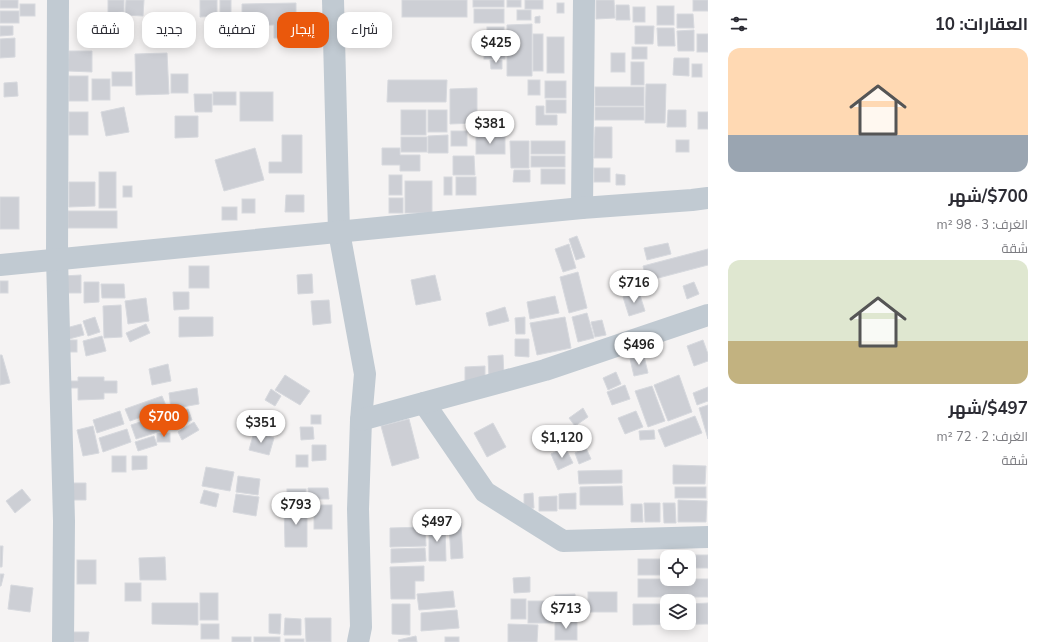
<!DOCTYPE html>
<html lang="ar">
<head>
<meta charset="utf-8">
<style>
	body { margin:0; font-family:"Nunito Sans",Cairo,sans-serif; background:#f2f2f3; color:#2b2b33; direction:rtl; height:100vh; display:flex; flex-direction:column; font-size:15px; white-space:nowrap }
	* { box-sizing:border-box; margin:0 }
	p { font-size:13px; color:#7c7c81 }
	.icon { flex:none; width:22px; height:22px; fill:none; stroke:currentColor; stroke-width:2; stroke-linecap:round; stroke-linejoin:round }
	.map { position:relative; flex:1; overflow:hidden; direction:ltr }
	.drawer { display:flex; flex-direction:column; background:#fff; width:340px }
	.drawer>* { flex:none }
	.top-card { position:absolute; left:12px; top:12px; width:380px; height:36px; direction:rtl; display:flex; gap:8px }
	.buttons { position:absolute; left:660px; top:550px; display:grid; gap:8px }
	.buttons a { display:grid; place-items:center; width:36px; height:36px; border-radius:8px; background:#fff; box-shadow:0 2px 10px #0003; font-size:20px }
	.price { position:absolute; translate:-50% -34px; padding:0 9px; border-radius:14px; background:#fff; color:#222; font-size:13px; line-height:26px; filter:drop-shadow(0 1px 2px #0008) }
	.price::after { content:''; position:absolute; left:50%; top:24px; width:12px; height:9px; margin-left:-6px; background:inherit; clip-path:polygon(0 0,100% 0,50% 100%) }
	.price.active { background:#ea580c; color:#fff }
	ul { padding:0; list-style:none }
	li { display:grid; align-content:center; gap:8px; height:212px; padding:0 20px }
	li span { display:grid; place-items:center; height:124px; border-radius:12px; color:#555 }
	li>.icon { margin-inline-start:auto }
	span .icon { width:72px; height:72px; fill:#fffc; stroke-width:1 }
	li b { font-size:17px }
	h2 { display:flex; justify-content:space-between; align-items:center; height:48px; padding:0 20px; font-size:17px }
	.tag { padding:0 14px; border-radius:12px; background:#fff; box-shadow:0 2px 10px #0003; font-size:14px; line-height:36px }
	.tag.active { background:#ea580c; color:#fff }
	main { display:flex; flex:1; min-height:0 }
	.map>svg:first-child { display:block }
</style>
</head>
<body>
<main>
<section class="drawer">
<h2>العقارات: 10<svg class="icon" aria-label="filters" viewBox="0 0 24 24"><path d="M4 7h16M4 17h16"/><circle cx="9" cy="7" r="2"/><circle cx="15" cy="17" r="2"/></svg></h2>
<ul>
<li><span style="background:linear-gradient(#ffd9b3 70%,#9aa5b1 0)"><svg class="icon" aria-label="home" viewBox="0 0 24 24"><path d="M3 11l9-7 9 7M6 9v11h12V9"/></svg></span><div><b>$700/شهر</b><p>الغرف: 3 · 98 m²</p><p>شقة</p></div></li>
<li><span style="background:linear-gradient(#dfe7d0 65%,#c2b280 0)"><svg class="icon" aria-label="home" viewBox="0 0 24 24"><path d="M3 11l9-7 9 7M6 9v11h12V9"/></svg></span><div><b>$497/شهر</b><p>الغرف: 2 · 72 m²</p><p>شقة</p></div></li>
</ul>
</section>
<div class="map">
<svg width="708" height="642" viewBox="0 0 708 642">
	<rect width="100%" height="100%" fill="#f5f3f3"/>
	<g fill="#cdcfd5" stroke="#d7d9de">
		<rect x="0" y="0" width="18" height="8"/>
		<path d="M 108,0 L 124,0 L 124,12 L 108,13 Z"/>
		<path d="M 126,0 L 144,0 L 143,16 L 125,15 Z"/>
		<path d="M 200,0 L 217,0 L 217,16 L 200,17 Z"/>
		<rect x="220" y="0" width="11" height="17"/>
		<rect x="402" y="0" width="65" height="17"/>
		<rect x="473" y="0" width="31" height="7"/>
		<rect x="507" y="0" width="14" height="7"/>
		<rect x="525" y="0" width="18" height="9"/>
		<path d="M 596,0 L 614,0 L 615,18 L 596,19 Z"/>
		<rect x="693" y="0" width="15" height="11"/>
		<path d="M 296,3 L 296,38 L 274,38 L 274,25 L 242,25 L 242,4 Z"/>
		<rect x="557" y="3" width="7" height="10"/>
		<rect x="20" y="4" width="15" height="12"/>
		<path d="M 616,5 L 629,5 L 630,20 L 616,20 Z"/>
		<rect x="657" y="6" width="17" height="19"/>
		<rect x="633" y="7" width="12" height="15"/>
		<rect x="474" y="9" width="30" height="14"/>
		<rect x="517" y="10" width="14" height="10"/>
		<rect x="0" y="11" width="19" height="12"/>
		<path d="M 677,14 L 693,14 L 694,28 L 677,28 Z"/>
		<path d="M 540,16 L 540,23 L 535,23 L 535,17 Z"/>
		<path d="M 532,24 L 532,76 L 507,76 L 507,25 Z"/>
		<path d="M 0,26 L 13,26 L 13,35 L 0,36 Z"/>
		<path d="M 635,26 L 654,26 L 653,44 L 635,44 Z"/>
		<rect x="487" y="27" width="17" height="15"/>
		<path d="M 657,28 L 674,28 L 675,46 L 658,46 Z"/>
		<rect x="216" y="30" width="20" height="16"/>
		<path d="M 694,30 L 694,51 L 678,51 L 677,31 Z"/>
		<rect x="533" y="34" width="10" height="37"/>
		<rect x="697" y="34" width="11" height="18"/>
		<rect x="547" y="37" width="17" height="36"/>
		<path d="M 15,38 L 15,57 L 0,58 L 0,39 Z"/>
		<rect x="484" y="46" width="21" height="13"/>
		<rect x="632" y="47" width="15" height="12"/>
		<path d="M 69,51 L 92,51 L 92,72 L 68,71 Z"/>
		<path d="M 167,53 L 169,94 L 136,95 L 135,54 Z"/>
		<rect x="611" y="53" width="14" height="19"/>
		<path d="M 674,58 L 689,58 L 689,76 L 673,75 Z"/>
		<path d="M 490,60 L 502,60 L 502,69 L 491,69 Z"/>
		<rect x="631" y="62" width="13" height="23"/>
		<rect x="692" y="64" width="10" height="13"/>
		<rect x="112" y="72" width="20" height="14"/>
		<rect x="171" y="74" width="17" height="19"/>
		<rect x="69" y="76" width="19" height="25"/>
		<rect x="92" y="79" width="18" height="21"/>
		<path d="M 388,80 L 447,80 L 446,102 L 387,102 Z"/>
		<rect x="528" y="80" width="12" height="15"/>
		<rect x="545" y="81" width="21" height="17"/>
		<path d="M 17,82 L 18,96 L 4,97 L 4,83 Z"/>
		<path d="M 646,84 L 666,84 L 665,123 L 645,123 Z"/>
		<rect x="595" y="87" width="49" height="19"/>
		<path d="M 477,88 L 477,123 L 450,124 L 450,89 Z"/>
		<rect x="213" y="92" width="23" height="13"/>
		<rect x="240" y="92" width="33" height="29"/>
		<path d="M 194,94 L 212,94 L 212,112 L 195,112 Z"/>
		<rect x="546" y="100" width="20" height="13"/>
		<path d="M 536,106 L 544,106 L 544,115 L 557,115 L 557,125 L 536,125 Z"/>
		<path d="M 124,107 L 129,132 L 106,136 L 101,112 Z"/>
		<rect x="595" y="107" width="49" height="13"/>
		<rect x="401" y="110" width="25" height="25"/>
		<rect x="428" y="110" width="19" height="22"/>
		<path d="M 668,110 L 686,110 L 686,127 L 667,127 Z"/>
		<rect x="69" y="112" width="19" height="23"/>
		<rect x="698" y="112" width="10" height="17"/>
		<path d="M 175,116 L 198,116 L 198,137 L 175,138 Z"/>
		<path d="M 595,127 L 612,127 L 612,158 L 594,158 Z"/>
		<rect x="451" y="131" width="16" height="15"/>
		<path d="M 282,135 L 302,135 L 302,173 L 269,173 L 269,162 L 282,162 Z"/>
		<path d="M 448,135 L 448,153 L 428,153 L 428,136 Z"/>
		<rect x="476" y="136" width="29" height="18"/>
		<rect x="401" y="137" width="26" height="15"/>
		<rect x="676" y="140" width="13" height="12"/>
		<path d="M 510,141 L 529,141 L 529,168 L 511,168 Z"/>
		<rect x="531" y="141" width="34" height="13"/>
		<path d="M 255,148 L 264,180 L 224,191 L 215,160 Z"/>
		<path d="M 382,148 L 400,148 L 400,155 L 420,155 L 420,171 L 400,171 L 400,165 L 382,165 Z"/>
		<path d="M 453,156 L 474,156 L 475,175 L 453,175 Z"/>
		<rect x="531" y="156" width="34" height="11"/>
		<rect x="594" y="168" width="16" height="14"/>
		<rect x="541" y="169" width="24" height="15"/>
		<path d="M 514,170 L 530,170 L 530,182 L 513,182 Z"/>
		<rect x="99" y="172" width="17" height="36"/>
		<path d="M 616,174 L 625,175 L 625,185 L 616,185 Z"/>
		<rect x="389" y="175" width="13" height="20"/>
		<rect x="444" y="177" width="8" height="18"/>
		<rect x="456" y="177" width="20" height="18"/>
		<rect x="405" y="181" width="27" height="32"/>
		<path d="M 69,182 L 95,182 L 95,206 L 69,207 Z"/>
		<rect x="123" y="186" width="9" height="11"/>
		<path d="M 286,195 L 304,195 L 304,212 L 285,212 Z"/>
		<rect x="0" y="197" width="19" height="32"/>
		<rect x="389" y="198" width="14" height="15"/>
		<rect x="242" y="199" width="13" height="14"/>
		<rect x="222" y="207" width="15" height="13"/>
		<rect x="68" y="211" width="49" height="17"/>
		<path d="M 577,236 L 585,257 L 576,260 L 569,239 Z"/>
		<path d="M 668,243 L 671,254 L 647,260 L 644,248 Z"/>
		<path d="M 569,244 L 576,268 L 563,272 L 555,249 Z"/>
		<path d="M 708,249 L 708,265 L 647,281 L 643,266 Z"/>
		<rect x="189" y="266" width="20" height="22"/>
		<path d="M 578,272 L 587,308 L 569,313 L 560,277 Z"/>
		<path d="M 312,274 L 313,293 L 298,294 L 297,275 Z"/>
		<path d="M 81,275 L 81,293 L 63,293 L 63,276 Z"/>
		<path d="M 435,275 L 441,300 L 416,305 L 411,280 Z"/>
		<rect x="0" y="281" width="8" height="12"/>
		<path d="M 84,282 L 99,282 L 99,302 L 84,303 Z"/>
		<path d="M 694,282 L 699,294 L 687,299 L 683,286 Z"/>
		<path d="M 101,284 L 124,284 L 125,298 L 102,298 Z"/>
		<path d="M 173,292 L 189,292 L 189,309 L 174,310 Z"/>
		<path d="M 639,292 L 645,311 L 629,316 L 623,297 Z"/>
		<path d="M 555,296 L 559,313 L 530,319 L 527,302 Z"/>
		<path d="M 146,298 L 149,321 L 128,324 L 125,301 Z"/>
		<path d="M 329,300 L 331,323 L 313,325 L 311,301 Z"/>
		<path d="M 121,305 L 122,337 L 104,338 L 103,306 Z"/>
		<path d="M 505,307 L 509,321 L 489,326 L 486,313 Z"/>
		<path d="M 587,313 L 594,338 L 578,342 L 572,317 Z"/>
		<path d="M 95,317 L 100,332 L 88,336 L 83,321 Z"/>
		<path d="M 179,317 L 213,317 L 213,336 L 179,337 Z"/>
		<path d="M 525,317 L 525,334 L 516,334 L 515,318 Z"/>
		<path d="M 565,317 L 571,348 L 537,355 L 530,323 Z"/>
		<path d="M 602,320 L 606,335 L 595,337 L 591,322 Z"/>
		<path d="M 81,324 L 84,335 L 69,339 L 66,328 Z"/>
		<path d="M 146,324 L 150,333 L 130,342 L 126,333 Z"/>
		<path d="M 102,336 L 106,351 L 86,356 L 83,341 Z"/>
		<path d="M 515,339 L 529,339 L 529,357 L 515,356 Z"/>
		<rect x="69" y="340" width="8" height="12"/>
		<path d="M 703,340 L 708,354 L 708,361 L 694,366 L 687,346 Z"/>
		<path d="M 0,355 L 2,355 L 10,383 L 0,385 Z"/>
		<path d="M 503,355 L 504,377 L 489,378 L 488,356 Z"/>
		<path d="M 644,356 L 648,373 L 634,376 L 630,359 Z"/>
		<path d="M 168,364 L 171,381 L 152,385 L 149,369 Z"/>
		<path d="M 485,366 L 485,381 L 465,381 L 465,367 Z"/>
		<path d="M 616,372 L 621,384 L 608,390 L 603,378 Z"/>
		<path d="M 285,375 L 310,391 L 300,405 L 275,390 Z"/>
		<path d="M 679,375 L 692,412 L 668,421 L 654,385 Z"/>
		<path d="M 78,377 L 104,377 L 104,381 L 117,381 L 117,393 L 104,393 L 104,399 L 78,400 L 78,388 L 65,388 L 65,381 L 78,381 Z"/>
		<path d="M 625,385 L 630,399 L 612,405 L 607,392 Z"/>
		<path d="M 652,386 L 665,421 L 648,427 L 635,391 Z"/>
		<path d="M 708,387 L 708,401 L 697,405 L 693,393 Z"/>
		<path d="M 197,388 L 199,404 L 171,409 L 169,393 Z"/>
		<path d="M 271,389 L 281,396 L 275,406 L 265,400 Z"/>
		<path d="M 162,396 L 167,408 L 130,421 L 125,409 Z"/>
		<path d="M 708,405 L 708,439 L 699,408 Z"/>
		<path d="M 583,408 L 588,417 L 575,426 L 569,418 Z"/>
		<path d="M 188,409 L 192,420 L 170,429 L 166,418 Z"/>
		<path d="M 120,411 L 124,424 L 97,433 L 93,420 Z"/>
		<path d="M 636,411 L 643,427 L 625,434 L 618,418 Z"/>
		<path d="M 161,415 L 167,429 L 136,439 L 131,425 Z"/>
		<rect x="311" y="415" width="10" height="9"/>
		<path d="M 695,416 L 702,433 L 665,447 L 658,430 Z"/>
		<path d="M 409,419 L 419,458 L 392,466 L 381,426 Z"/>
		<path d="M 194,422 L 199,430 L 182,440 L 178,432 Z"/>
		<path d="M 493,423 L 506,447 L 487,457 L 474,433 Z"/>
		<path d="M 93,426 L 99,453 L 83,456 L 77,430 Z"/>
		<path d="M 300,427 L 313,427 L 314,439 L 301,440 Z"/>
		<path d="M 127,429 L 131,442 L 103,452 L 99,438 Z"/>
		<path d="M 654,430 L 655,439 L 640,440 L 639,431 Z"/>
		<path d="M 254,432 L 274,438 L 269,455 L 249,450 Z"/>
		<rect x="157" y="433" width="13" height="9"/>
		<path d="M 154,436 L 157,445 L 138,451 L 135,442 Z"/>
		<path d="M 312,445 L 326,445 L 326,460 L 312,461 Z"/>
		<path d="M 565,447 L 573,463 L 558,470 L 551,454 Z"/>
		<path d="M 586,448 L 591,459 L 579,464 L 575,453 Z"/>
		<rect x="296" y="455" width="12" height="12"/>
		<rect x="112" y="456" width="14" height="16"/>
		<path d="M 132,456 L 147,456 L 147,469 L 132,470 Z"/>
		<path d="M 673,465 L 706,466 L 705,484 L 673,484 Z"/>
		<path d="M 206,467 L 234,472 L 230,491 L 202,486 Z"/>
		<path d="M 622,470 L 622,483 L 579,484 L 578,471 Z"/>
		<path d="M 238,476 L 260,479 L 258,495 L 236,492 Z"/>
		<path d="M 68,483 L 86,483 L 86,500 L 69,500 Z"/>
		<path d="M 622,486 L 623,505 L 580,505 L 580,487 Z"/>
		<rect x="675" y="487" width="31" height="11"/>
		<path d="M 308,488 L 328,488 L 329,499 L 309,499 Z"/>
		<path d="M 22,489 L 31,500 L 15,513 L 6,501 Z"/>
		<rect x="287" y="489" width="19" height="12"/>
		<path d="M 204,490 L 219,494 L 216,507 L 200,503 Z"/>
		<path d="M 533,493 L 534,508 L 524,509 L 524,494 Z"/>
		<path d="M 576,493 L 576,509 L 559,509 L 559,494 Z"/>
		<path d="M 236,494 L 259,497 L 256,516 L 233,512 Z"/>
		<path d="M 557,496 L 557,511 L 539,511 L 539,497 Z"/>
		<path d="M 678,500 L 707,501 L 706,522 L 678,522 Z"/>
		<path d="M 644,503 L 660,503 L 660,522 L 645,522 Z"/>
		<path d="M 663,503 L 675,503 L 676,523 L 664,523 Z"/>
		<path d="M 631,504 L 642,504 L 643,522 L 631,522 Z"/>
		<path d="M 284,505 L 307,505 L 307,547 L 285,547 Z"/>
		<rect x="314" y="505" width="18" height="24"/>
		<path d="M 449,523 L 461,523 L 463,558 L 451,559 Z"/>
		<path d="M 429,525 L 445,525 L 446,561 L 429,561 Z"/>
		<path d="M 425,527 L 426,546 L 390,547 L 390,528 Z"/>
		<path d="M 0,546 L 3,546 L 2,567 L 0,567 Z"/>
		<path d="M 425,548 L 426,561 L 391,563 L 391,549 Z"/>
		<rect x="695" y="555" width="13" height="13"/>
		<path d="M 165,557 L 166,580 L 140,580 L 139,558 Z"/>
		<rect x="638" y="559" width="29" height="16"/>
		<rect x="689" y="559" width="3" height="16"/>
		<rect x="77" y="560" width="19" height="24"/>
		<path d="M 424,566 L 424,581 L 415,581 L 415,599 L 391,599 L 390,567 Z"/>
		<path d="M 0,574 L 4,574 L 1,586 L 0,586 Z"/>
		<path d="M 530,577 L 530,592 L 514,593 L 513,578 Z"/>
		<rect x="638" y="579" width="70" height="18"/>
		<rect x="125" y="583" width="16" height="18"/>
		<path d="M 11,585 L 33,588 L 30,612 L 8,609 Z"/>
		<path d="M 453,591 L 455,607 L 419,610 L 417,594 Z"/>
		<rect x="588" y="592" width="29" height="20"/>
		<rect x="200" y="593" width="18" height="27"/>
		<path d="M 575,594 L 576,615 L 555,615 L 555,595 Z"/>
		<rect x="511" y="599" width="15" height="20"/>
		<rect x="528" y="601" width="25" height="22"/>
		<path d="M 152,603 L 198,603 L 198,625 L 152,624 Z"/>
		<path d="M 708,603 L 708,624 L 633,625 L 633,604 L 667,604 L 667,623 L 689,623 L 689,604 Z"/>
		<path d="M 392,604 L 410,604 L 410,635 L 392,634 Z"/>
		<path d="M 457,610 L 459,628 L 421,631 L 421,613 Z"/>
		<path d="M 269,614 L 281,614 L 280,634 L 269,633 Z"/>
		<path d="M 285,618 L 301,619 L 301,635 L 284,635 Z"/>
		<path d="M 305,618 L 331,618 L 331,642 L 306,642 Z"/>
		<rect x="555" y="619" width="22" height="21"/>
		<rect x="201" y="624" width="18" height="15"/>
		<path d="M 508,624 L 538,625 L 537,642 L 508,642 Z"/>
		<path d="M 72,632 L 89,632 L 88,642 L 71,642 Z"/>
		<path d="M 416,636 L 417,642 L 399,642 L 398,640 Z"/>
		<rect x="232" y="637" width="19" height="5"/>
		<rect x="254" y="637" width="26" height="5"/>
		<rect x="445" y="637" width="14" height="5"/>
		<rect x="285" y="639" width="19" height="3"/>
	</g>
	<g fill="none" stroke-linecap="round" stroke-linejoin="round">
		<g stroke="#c1cad2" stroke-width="22">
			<path d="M 58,0 L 57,258 L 64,521 L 63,642"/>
			<path d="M 333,0 L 339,232 L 365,374 L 361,420 L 358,509 L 361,627 L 358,642"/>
			<path d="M 582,208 L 584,0"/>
			<path d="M 0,265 L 582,208 L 692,200 L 708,198"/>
			<path d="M 424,403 L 485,492 L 563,541 L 708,537"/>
			<path d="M 361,420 L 545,370 L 708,315"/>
		</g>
	</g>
</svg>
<div class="buttons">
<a><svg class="icon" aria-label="locate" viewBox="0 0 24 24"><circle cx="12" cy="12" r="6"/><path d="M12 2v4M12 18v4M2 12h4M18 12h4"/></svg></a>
<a><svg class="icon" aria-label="layers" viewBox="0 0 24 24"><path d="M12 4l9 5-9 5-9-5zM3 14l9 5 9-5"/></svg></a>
</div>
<b class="price" style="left:496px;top:64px">$425</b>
<b class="price" style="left:490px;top:145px">$381</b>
<b class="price" style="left:634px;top:304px">$716</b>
<b class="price" style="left:639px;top:366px">$496</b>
<b class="price active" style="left:164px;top:438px">$700</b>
<b class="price" style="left:261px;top:444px">$351</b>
<b class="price" style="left:562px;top:459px">$1,120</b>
<b class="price" style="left:296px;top:526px">$793</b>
<b class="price" style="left:437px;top:543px">$497</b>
<b class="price" style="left:566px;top:630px">$713</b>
<div class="top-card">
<a class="tag">شراء</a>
<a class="tag active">إيجار</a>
<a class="tag">تصفية</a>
<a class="tag">جديد</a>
<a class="tag">شقة</a>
</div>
</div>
</main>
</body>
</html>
